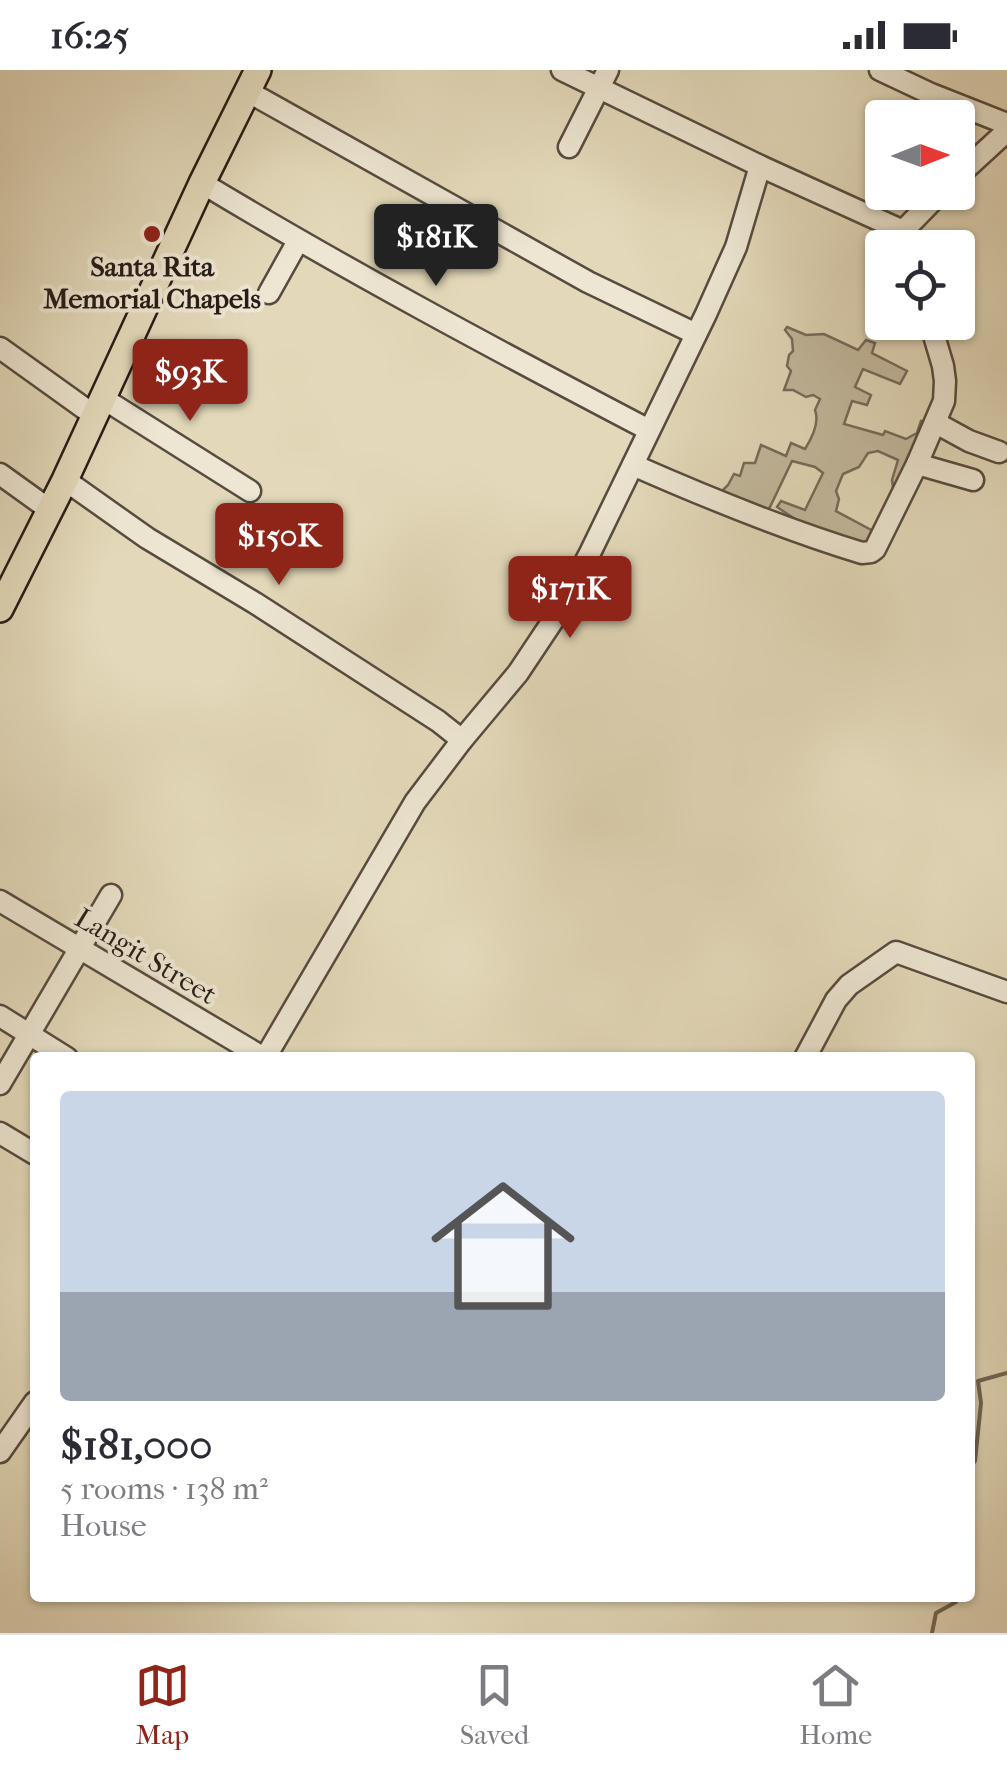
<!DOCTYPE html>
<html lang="en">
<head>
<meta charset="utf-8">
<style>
	body { margin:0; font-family:"IM FELL French Canon",serif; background:#f2f2f3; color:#2b2b33; height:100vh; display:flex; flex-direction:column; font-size:38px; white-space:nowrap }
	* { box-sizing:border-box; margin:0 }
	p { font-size:32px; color:#7c7c81 }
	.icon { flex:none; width:55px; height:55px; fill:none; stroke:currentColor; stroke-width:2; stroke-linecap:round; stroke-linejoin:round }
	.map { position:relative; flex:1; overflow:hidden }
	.sheet { position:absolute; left:30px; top:982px; width:945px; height:550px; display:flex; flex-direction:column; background:#fff; border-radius:10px; box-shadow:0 2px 8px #0004 }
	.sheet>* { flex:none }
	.needle { width:65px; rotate:89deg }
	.fabs { position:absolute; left:865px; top:30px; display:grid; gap:20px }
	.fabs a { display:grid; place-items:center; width:110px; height:110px; border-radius:10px; background:#fff; box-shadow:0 2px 8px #0004; font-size:50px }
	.price { position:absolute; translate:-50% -85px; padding:0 22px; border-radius:10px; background:#8f2418; color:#fff; font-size:32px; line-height:65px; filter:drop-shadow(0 2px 5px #0008) }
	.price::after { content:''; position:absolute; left:50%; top:60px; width:30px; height:22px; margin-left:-15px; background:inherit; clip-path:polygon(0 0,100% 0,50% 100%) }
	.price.current { background:#222; color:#fff }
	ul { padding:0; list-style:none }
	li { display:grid; align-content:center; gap:20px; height:530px; padding:0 30px }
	li span { display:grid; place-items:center; height:310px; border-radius:10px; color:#555 }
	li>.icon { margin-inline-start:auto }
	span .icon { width:180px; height:180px; fill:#fffc; stroke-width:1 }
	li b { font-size:42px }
	.status { display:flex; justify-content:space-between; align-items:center; height:70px; padding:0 50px; background:#fff; direction:ltr }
	.status svg { height:28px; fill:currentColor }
	.dock { display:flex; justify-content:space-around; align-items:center; height:140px; border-top:2px solid #e1e1e2; background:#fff; font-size:28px; color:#7c7c81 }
	.dock a { display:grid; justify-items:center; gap:5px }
	.dock .current { color:#8f2418 }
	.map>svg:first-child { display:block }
</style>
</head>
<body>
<div class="status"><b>16:25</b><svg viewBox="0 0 49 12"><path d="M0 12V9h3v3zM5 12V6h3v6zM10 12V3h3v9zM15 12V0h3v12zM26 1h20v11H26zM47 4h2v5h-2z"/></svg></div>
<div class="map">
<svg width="1007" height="1563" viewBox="0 0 1007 1563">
	<rect width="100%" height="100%" fill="#e3d9ba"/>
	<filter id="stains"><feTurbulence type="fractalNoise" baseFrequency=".002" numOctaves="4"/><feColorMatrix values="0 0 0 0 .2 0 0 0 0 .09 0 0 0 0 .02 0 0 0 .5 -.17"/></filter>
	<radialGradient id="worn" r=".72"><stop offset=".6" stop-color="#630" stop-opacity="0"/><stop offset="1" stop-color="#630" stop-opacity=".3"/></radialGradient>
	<path fill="#c3b99e" stroke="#766a5a" stroke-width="2.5" d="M 787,257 L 806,265 L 824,264 L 858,280 L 866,270 L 875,273 L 872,283 L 907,301 L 900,314 L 863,299 L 855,317 L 871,325 L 867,335 L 852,331 L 844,354 L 883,365 L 885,361 L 906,369 L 917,363 L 921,351 L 931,353 L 894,425 L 892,410 L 898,390 L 878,381 L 868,383 L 859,397 L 843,404 L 836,421 L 839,429 L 836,441 L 875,462 L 867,479 L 807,457 L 777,437 L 781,431 L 805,440 L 823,403 L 815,397 L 792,391 L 770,437 L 764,443 L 721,422 L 728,415 L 734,404 L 740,406 L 744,393 L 755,393 L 761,375 L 786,386 L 791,373 L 805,379 C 812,368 820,353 815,340 L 820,329 L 813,325 L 806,327 L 793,320 L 784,320 L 791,301 L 787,296 L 789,285 L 793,281 L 792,269 L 785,260 Z"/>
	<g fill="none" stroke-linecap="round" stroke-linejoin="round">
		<g stroke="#726757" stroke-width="4">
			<path d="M 970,1397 L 975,1391 L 981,1333 L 978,1311 L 1007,1303"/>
			<path d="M 932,1563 L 936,1543 L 956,1532 L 954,1528"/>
		</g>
		<g stroke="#574b3f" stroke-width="25">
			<g id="minor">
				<path d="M 562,0 L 760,96 L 903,161"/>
				<path d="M 880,0 L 931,24 L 1007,54"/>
				<path d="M 247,21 L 588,212 L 696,264"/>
				<path d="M 569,77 L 608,0"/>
				<path d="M 958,106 L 1007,61"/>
				<path d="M 202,113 C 348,201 498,281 649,360"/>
				<path d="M 908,178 L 903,161 L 941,122"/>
				<path d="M 269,223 L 298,171"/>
				<path d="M 0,278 L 95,346"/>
				<path d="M 104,329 L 250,421"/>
				<path d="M 936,353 L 969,371 L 999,382"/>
				<path d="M 917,394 L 973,410"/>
				<path d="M 633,395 C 708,428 783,459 862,483 L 871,482 L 875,479 L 917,394 L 944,331 L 945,311 L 943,296 L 930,252"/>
				<path d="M 0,404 L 50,440"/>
				<path d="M 65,410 L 147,468 L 255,533 L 438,651 L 462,670"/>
				<path d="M 0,831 L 264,988"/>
				<path d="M 0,946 L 67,988"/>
				<path d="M 265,988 L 415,732 L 462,670 L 518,603 L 558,543 L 589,485 L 706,244 L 736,177 L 760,96"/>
				<path d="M 805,988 L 836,930 L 849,915 L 896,882 L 1007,922"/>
				<path d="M 0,1014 L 111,825"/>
				<path d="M 0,1063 L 35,1084"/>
				<path d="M 0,1382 L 35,1332"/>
			</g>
		</g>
		<g stroke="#281c16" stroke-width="30">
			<path id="major" d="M 0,539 L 65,410 L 202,113 L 258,0"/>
		</g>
		<use href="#minor" stroke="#ede6d2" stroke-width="20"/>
		<use href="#major" stroke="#e3d9ba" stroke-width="25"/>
	</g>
	<circle fill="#8f2418" stroke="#ede6d2" stroke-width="4" cx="152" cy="164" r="10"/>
	<g text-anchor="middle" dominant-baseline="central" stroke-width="8" stroke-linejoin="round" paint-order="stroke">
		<g font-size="28" font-weight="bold" fill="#281c16" stroke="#ede6d2">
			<text x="152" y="196">Santa Rita<tspan x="152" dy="32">Memorial Chapels</tspan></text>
		</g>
		<g font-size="28" fill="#281c16" stroke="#ede6d2">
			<text transform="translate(146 886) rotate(31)">Langit Street</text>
		</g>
	</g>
	<rect width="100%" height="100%" filter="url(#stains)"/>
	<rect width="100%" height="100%" fill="url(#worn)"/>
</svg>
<div class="fabs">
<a><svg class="needle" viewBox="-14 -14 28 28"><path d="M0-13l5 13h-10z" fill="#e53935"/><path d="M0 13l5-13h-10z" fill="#7c7c81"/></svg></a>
<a><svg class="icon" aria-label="locate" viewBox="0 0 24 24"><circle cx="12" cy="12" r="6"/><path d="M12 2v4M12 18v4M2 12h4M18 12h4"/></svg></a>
</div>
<b class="price current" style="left:436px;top:219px">$181K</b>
<b class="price" style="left:190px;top:354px">$93K</b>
<b class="price" style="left:279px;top:518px">$150K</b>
<b class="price" style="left:570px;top:571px">$171K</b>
<section class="sheet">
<ul>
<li><span style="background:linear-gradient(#c9d6e8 65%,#9aa5b1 0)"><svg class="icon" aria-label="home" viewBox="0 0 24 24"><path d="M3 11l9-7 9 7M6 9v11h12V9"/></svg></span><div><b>$181,000</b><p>5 rooms · 138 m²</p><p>House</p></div></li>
</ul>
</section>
</div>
<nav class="dock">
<a class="current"><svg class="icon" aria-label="map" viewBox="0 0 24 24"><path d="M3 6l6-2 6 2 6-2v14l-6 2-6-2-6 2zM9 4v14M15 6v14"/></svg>Map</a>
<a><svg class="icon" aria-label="saved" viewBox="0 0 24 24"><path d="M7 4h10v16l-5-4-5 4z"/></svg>Saved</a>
<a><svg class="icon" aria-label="home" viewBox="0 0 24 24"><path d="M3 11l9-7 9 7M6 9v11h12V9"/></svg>Home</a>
</nav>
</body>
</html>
